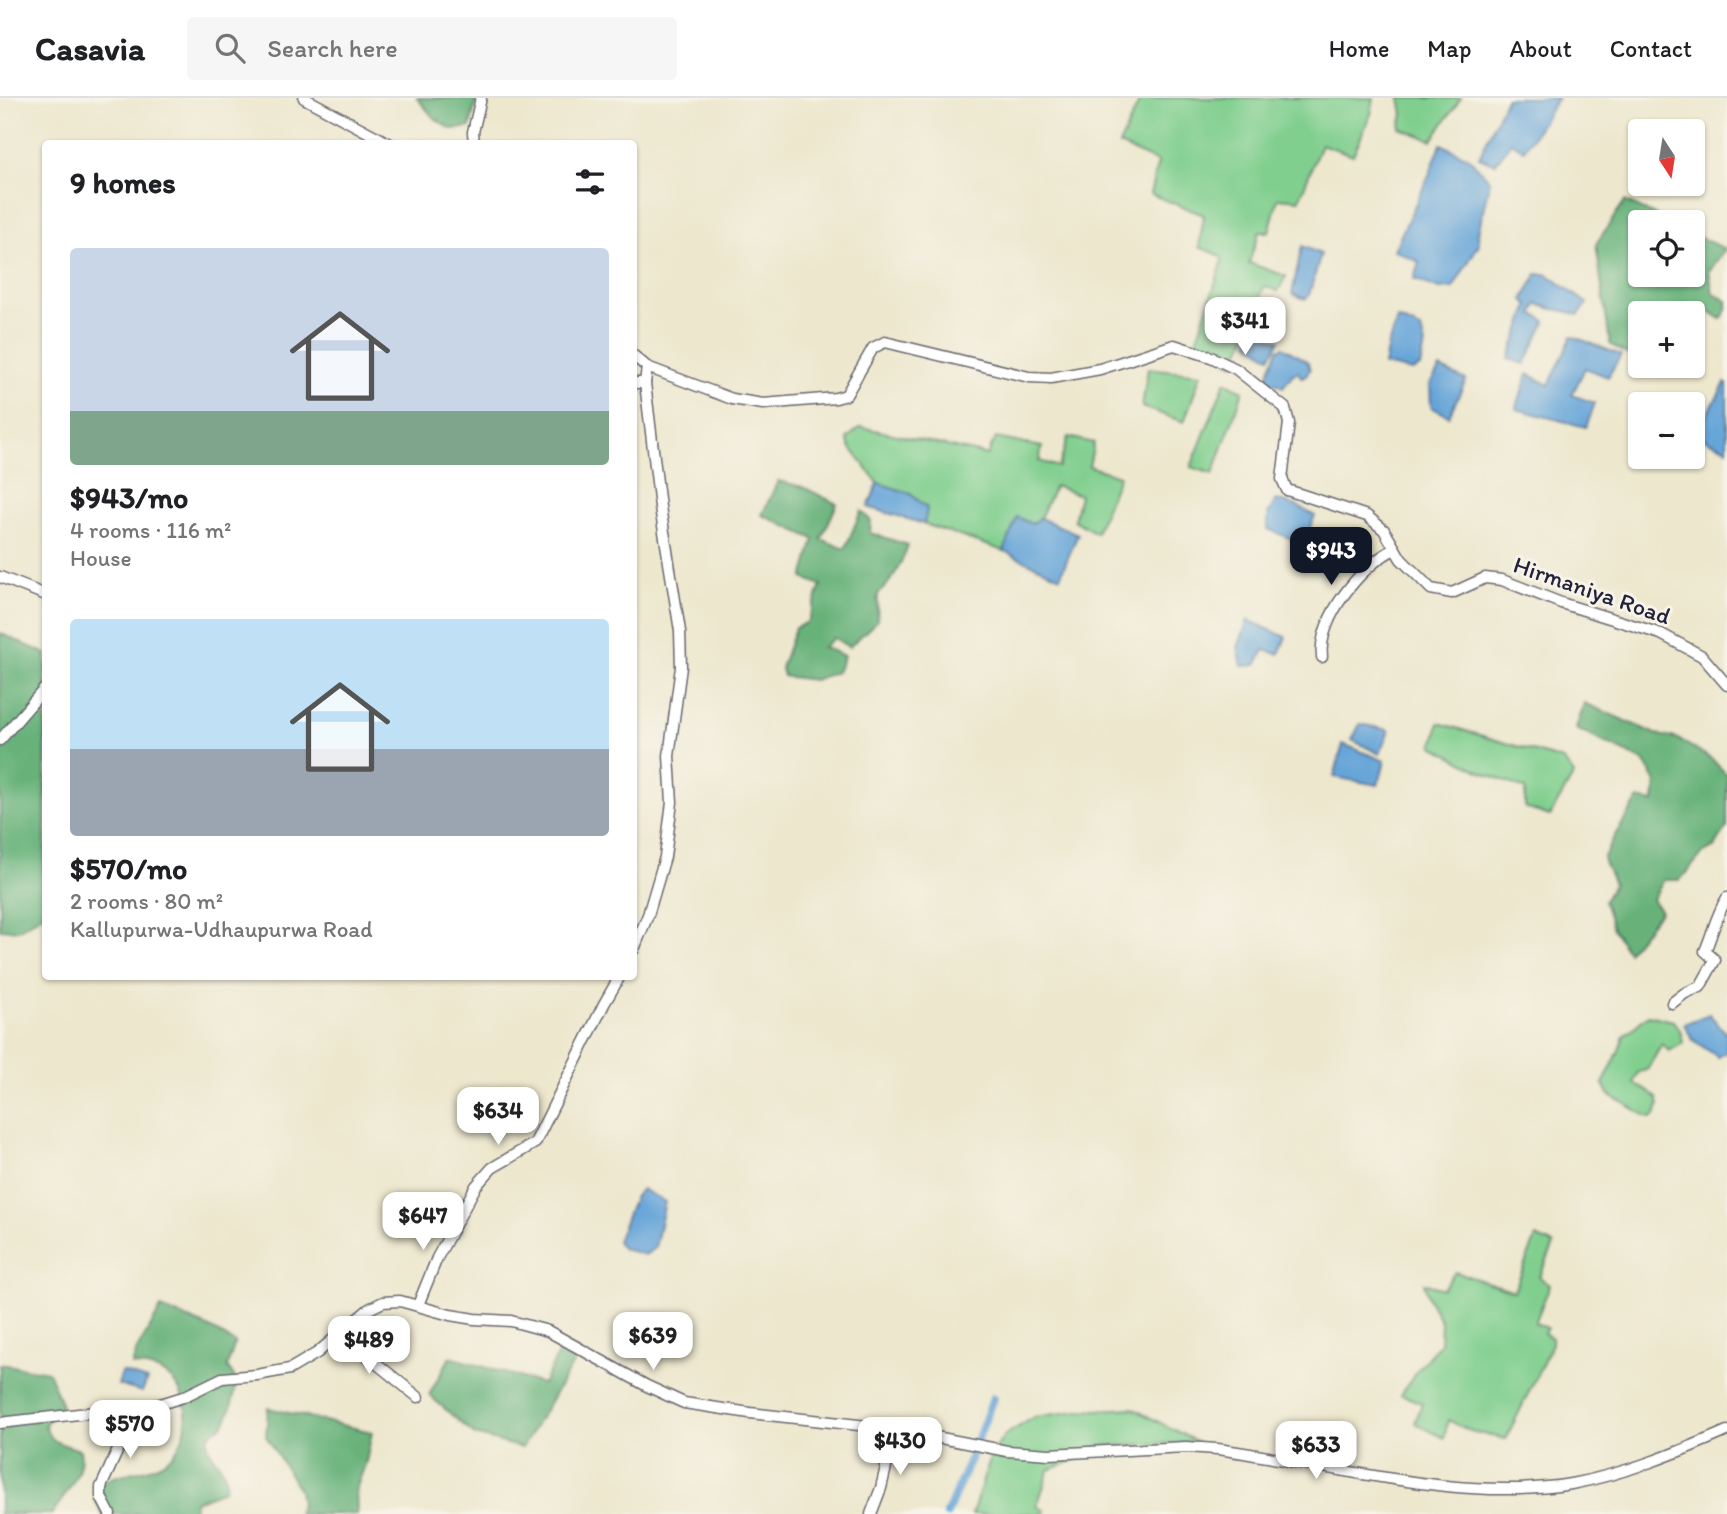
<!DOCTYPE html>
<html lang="en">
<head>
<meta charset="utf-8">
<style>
	body { margin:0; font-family:Itim,sans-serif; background:#f6f6f6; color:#202124; height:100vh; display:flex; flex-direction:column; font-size:26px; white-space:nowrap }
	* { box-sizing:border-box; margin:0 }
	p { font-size:23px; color:#757577 }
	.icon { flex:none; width:38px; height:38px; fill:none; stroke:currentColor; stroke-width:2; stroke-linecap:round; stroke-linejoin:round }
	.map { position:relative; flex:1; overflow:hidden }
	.panel { position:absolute; left:42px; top:42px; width:595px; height:840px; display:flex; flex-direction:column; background:#fff; border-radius:7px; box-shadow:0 2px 5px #0004 }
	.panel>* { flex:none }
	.needle { width:46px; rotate:168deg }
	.buttons { position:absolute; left:1628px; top:21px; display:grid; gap:14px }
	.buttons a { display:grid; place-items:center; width:77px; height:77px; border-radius:7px; background:#fff; box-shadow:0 2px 5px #0004; font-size:35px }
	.price { position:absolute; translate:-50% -60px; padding:0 16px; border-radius:14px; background:#fff; color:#222; font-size:23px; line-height:46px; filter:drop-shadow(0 2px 4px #0008) }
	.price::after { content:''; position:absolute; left:50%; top:42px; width:21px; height:16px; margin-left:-10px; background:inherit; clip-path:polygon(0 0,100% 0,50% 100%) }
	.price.active { background:#111827; color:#fff }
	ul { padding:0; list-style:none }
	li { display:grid; align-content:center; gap:14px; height:371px; padding:0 28px }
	li span { display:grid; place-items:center; height:217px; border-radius:7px; color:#555 }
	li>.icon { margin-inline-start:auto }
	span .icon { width:126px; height:126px; fill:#fffc; stroke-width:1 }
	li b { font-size:30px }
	h2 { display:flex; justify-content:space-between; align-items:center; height:84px; padding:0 28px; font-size:30px }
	header { display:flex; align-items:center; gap:42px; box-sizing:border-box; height:98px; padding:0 35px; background:#fff; border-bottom:2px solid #e0e0e0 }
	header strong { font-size:33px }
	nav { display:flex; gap:38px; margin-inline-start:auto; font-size:24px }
	.search { width:490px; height:63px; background:#f6f6f6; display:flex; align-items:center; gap:18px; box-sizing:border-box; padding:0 24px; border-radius:7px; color:#757577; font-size:26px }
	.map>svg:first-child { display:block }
</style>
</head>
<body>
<header>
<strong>Casavia</strong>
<div class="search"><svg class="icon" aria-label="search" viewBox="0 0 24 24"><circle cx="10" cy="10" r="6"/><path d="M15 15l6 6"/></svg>Search here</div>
<nav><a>Home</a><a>Map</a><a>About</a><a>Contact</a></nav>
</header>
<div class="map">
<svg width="1727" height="1416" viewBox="0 0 1727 1416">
	<rect width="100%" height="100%" fill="#f7f3e8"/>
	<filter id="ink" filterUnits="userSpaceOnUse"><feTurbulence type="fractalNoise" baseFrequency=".0143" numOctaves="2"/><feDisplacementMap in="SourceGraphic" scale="14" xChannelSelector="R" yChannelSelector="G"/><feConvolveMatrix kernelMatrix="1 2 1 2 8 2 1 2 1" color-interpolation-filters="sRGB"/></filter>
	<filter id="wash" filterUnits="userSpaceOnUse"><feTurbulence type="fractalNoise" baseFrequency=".00686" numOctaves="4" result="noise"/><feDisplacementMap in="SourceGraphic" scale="28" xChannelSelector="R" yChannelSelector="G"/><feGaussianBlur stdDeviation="1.57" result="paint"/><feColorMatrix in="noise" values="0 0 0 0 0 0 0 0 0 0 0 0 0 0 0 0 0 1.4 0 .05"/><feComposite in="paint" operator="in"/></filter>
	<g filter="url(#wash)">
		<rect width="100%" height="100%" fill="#ede7cd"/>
		<g fill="#81cf8f" stroke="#527865" stroke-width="2">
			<path d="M 1141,0 L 1374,0 L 1371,16 L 1353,57 L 1321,46 L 1299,102 L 1278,100 L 1269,134 L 1259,134 L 1249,165 L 1286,178 L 1278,193 L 1264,188 L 1248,235 L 1234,266 L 1196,243 L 1223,162 L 1219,157 L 1199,149 L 1204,117 L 1150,96 L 1158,64 L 1119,47 Z"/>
			<path d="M 1400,0 L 1461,0 L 1432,42 L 1400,30 L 1403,16 Z"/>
			<path d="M 1148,270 L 1201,276 L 1184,324 L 1142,309 Z"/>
			<path d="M 1225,284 L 1243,293 L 1213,376 L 1191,369 Z"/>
			<path d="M 861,329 L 987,357 L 996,340 L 1042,349 L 1039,363 L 1059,369 L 1068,339 L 1094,345 L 1089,368 L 1119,378 L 1096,435 L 1074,422 L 1080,397 L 1055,388 L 1040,420 L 1032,427 L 1017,420 L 1004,453 L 924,426 L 927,410 L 909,395 L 878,385 L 850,349 L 847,340 Z"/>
			<path d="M 1439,625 L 1563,662 L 1574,676 L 1550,718 L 1525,710 L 1525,691 L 1477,672 L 1433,648 Z"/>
			<path d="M 1648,917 L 1673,923 L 1680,932 L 1683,945 L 1669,953 L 1662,946 L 1647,972 L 1639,974 L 1634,985 L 1657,1000 L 1659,1007 L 1655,1018 L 1650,1020 L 1608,996 L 1603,986 L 1618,955 L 1624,938 Z"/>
			<path d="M 1536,1139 L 1554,1147 L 1539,1179 L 1550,1187 L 1535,1225 L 1547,1230 L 1544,1235 L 1552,1240 L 1552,1246 L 1506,1341 L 1473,1334 L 1448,1322 L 1444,1340 L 1415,1325 L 1422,1305 L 1401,1297 L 1416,1274 L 1440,1245 L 1441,1224 L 1428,1199 L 1424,1185 L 1443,1191 L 1455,1174 L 1514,1193 Z"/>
			<path d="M 1132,1310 L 1197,1344 L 1099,1348 L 1092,1356 L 1049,1372 L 1037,1408 L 1045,1413 L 1043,1416 L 972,1416 L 991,1358 L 1004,1338 L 1034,1319 L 1077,1313 Z"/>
		</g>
		<g fill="#68b27a" stroke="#456a5a" stroke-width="2">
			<path d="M 417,0 L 477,0 L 470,29 L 451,31 L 433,19 Z"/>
			<path d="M 1625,103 L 1669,124 L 1640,124 L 1640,177 L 1692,177 L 1692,136 L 1725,151 L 1709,174 L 1713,194 L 1727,203 L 1727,212 L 1721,221 L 1699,206 L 1692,220 L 1692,215 L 1640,215 L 1640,264 L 1610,246 L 1596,146 Z"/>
			<path d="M 778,383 L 803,389 L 837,406 L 821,441 L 845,451 L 861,413 L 871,423 L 870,435 L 908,447 C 902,465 893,483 878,496 L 877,523 L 849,549 L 834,540 L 823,549 L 844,558 L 837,574 L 814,582 L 783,578 L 781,570 L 795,530 L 808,524 L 821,487 L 803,480 L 814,441 L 762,417 Z"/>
			<path d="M 0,535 L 46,556 L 45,815 L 18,832 L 0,831 Z"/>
			<path d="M 1584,605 L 1658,637 L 1676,640 L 1712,661 L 1727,677 L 1727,729 L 1715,749 L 1702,756 L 1680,782 L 1664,782 L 1652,802 L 1661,813 L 1628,854 L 1613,831 L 1604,803 L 1614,786 L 1603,761 L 1614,739 L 1638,701 L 1654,704 L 1656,684 L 1644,663 L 1576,631 Z"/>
			<path d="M 161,1210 L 208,1229 L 235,1245 L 227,1269 C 230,1273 235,1279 236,1283 C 237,1291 228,1321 224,1326 C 219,1332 210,1332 208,1341 C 205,1360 233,1368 224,1392 L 195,1403 L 194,1416 L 102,1416 L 96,1403 L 97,1388 C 103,1384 110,1380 117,1378 C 132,1373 150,1373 164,1364 C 192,1345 194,1300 168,1278 C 158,1270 144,1269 132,1267 L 137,1252 Z"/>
			<path d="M 563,1246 L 580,1254 L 522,1350 L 475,1337 L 429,1297 L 450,1259 L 543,1286 Z"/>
			<path d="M 0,1266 L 48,1274 L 62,1307 L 45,1326 C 47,1345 64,1346 80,1352 C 85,1374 64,1398 52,1416 L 0,1416 Z"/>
			<path d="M 268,1310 L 372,1334 L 366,1364 L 356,1391 L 357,1416 L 298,1416 L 301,1407 L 299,1392 L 266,1338 Z"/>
		</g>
		<g fill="#66a5d8" stroke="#44648a" stroke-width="2">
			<path d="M 1506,0 L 1558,0 L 1524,52 L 1511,44 L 1495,66 L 1479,59 Z"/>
			<path d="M 1441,46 L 1468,59 L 1490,82 L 1478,135 L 1479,146 L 1453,190 L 1439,191 L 1414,181 L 1419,164 L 1394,152 L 1429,77 Z"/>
			<path d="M 1302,148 L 1321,156 L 1309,197 L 1306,201 L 1292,196 Z"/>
			<path d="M 1537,176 L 1547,176 L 1588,206 L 1578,217 C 1563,211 1553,213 1538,206 L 1533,216 L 1546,223 L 1525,266 L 1509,261 L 1529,207 L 1523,202 Z"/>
			<path d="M 1398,221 L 1421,231 L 1425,247 L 1420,269 L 1412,273 L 1384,267 L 1388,246 Z"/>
			<path d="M 1252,234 L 1280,242 L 1270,259 L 1249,244 Z"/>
			<path d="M 1572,238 L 1621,257 L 1608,279 L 1585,270 L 1572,297 L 1595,305 L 1586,329 L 1516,311 L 1528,276 L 1549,287 Z"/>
			<path d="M 1283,249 L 1308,264 L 1310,272 L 1303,280 L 1298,274 L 1293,276 L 1283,289 L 1266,281 L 1278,251 Z"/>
			<path d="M 1440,270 L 1466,282 L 1449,318 L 1431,309 L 1430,286 Z"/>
			<path d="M 1725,285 L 1727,286 L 1727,351 L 1696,337 Z"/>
			<path d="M 878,385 L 909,395 L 927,410 L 924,426 L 868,409 Z"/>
			<path d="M 1276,402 L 1297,408 L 1315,418 L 1303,446 L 1268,431 L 1268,416 Z"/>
			<path d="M 1017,419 L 1032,426 L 1040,420 L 1078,436 L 1060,479 L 1004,453 Z"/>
			<path d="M 1248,522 L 1286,539 L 1279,556 L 1264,552 L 1256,567 L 1242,568 L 1238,549 Z"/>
			<path d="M 1360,626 L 1389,632 L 1380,656 L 1352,642 Z"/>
			<path d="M 1343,646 L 1385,663 L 1378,687 L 1334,679 Z"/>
			<path d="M 1709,916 L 1727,936 L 1727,954 L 1718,959 L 1693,942 L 1684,926 Z"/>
			<path d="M 642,1091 L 665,1104 L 655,1150 L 645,1157 L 623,1151 L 617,1143 L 635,1098 Z"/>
			<path d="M 122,1274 L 147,1282 L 142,1294 L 118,1287 Z"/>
		</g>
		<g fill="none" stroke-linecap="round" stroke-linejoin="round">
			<g stroke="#66a5d8" stroke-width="8">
				<path d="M 977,1343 L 993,1300"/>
				<path d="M 947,1416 L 973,1354"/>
			</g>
		</g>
	</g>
	<g filter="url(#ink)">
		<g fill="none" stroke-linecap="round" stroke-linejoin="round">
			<g stroke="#69676e" stroke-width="13">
				<g id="minor">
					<path d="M 304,0 L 390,46"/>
					<path d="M 474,46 L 473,34 L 481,0"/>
					<path d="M 634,258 L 647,269 L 732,301 L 763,306 L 836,300 L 846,297 L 873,250 L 885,244 L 1029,279 L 1051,280 L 1100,271 L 1174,247 L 1211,259 L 1236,271 L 1285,310 L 1289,325 L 1282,381 L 1287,392 L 1367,418 L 1384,432 L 1401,461 L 1431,491 L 1452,495 L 1485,480 L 1502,482 L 1561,505 L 1661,536 L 1702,558 L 1727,587"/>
					<path d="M 634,285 L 645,285"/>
					<path d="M 0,479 L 46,497"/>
					<path d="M 1322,559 C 1317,521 1362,466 1395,451"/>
					<path d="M 0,642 L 46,589"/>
					<path d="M 634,851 L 648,817 L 665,759 L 672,704 L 669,658 L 681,569 L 680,533 L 660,409 L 645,285 L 647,269"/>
					<path d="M 1672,905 L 1685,895 L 1700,889 L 1715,862 L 1705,853 C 1713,835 1716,817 1727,800"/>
					<path d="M 418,1207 L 437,1160 L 476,1088 L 492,1070 L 535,1045 L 604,906 L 620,878"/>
					<path d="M 340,1236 L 418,1299"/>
					<path d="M 0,1325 L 157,1307 L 183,1299 L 222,1280 L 257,1277 L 290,1271 L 317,1255 L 369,1211 L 383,1204 L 400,1203 L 450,1217 L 474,1221 L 511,1223 L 548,1233 L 647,1288 L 684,1305 L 750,1315 L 895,1331 L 1007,1353 L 1049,1356 L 1186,1349 L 1217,1351 C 1329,1366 1458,1405 1571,1386 C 1625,1376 1677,1355 1727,1333"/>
					<path d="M 110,1416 L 101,1399 L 101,1389 L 137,1310"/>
					<path d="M 871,1416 L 881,1390 L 895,1331"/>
				</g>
			</g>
			<use href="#minor" stroke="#fff" stroke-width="10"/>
		</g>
	</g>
	<g text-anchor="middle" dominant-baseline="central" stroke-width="6" stroke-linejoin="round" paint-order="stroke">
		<g font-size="24" fill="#22223b" stroke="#f7f3e8">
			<text transform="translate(1592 492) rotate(19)">Hirmaniya Road</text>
		</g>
	</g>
</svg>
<div class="buttons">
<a><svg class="needle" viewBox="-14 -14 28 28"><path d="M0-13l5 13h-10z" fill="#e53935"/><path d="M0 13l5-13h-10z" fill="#757577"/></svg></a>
<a><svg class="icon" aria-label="locate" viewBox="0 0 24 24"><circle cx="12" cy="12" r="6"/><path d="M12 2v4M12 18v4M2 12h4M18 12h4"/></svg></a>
<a>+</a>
<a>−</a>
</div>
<b class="price" style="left:1245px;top:259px">$341</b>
<b class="price active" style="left:1331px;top:489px">$943</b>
<b class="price" style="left:498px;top:1049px">$634</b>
<b class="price" style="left:423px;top:1154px">$647</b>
<b class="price" style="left:653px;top:1274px">$639</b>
<b class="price" style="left:369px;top:1278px">$489</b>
<b class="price" style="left:130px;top:1362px">$570</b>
<b class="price" style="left:900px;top:1379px">$430</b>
<b class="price" style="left:1316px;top:1383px">$633</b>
<section class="panel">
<h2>9 homes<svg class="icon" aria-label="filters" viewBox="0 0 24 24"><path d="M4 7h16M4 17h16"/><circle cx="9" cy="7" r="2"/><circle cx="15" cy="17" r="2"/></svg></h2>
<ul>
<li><span style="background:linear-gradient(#c9d6e8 75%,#7fa58c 0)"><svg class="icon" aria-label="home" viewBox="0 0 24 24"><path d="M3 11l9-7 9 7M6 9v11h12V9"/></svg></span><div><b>$943/mo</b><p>4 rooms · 116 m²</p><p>House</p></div></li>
<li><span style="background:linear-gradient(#bfe0f5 60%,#9aa5b1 0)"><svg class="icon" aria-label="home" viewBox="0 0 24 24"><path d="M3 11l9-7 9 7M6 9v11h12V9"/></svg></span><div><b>$570/mo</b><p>2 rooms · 80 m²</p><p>Kallupurwa-Udhaupurwa Road</p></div></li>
</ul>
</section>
</div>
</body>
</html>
